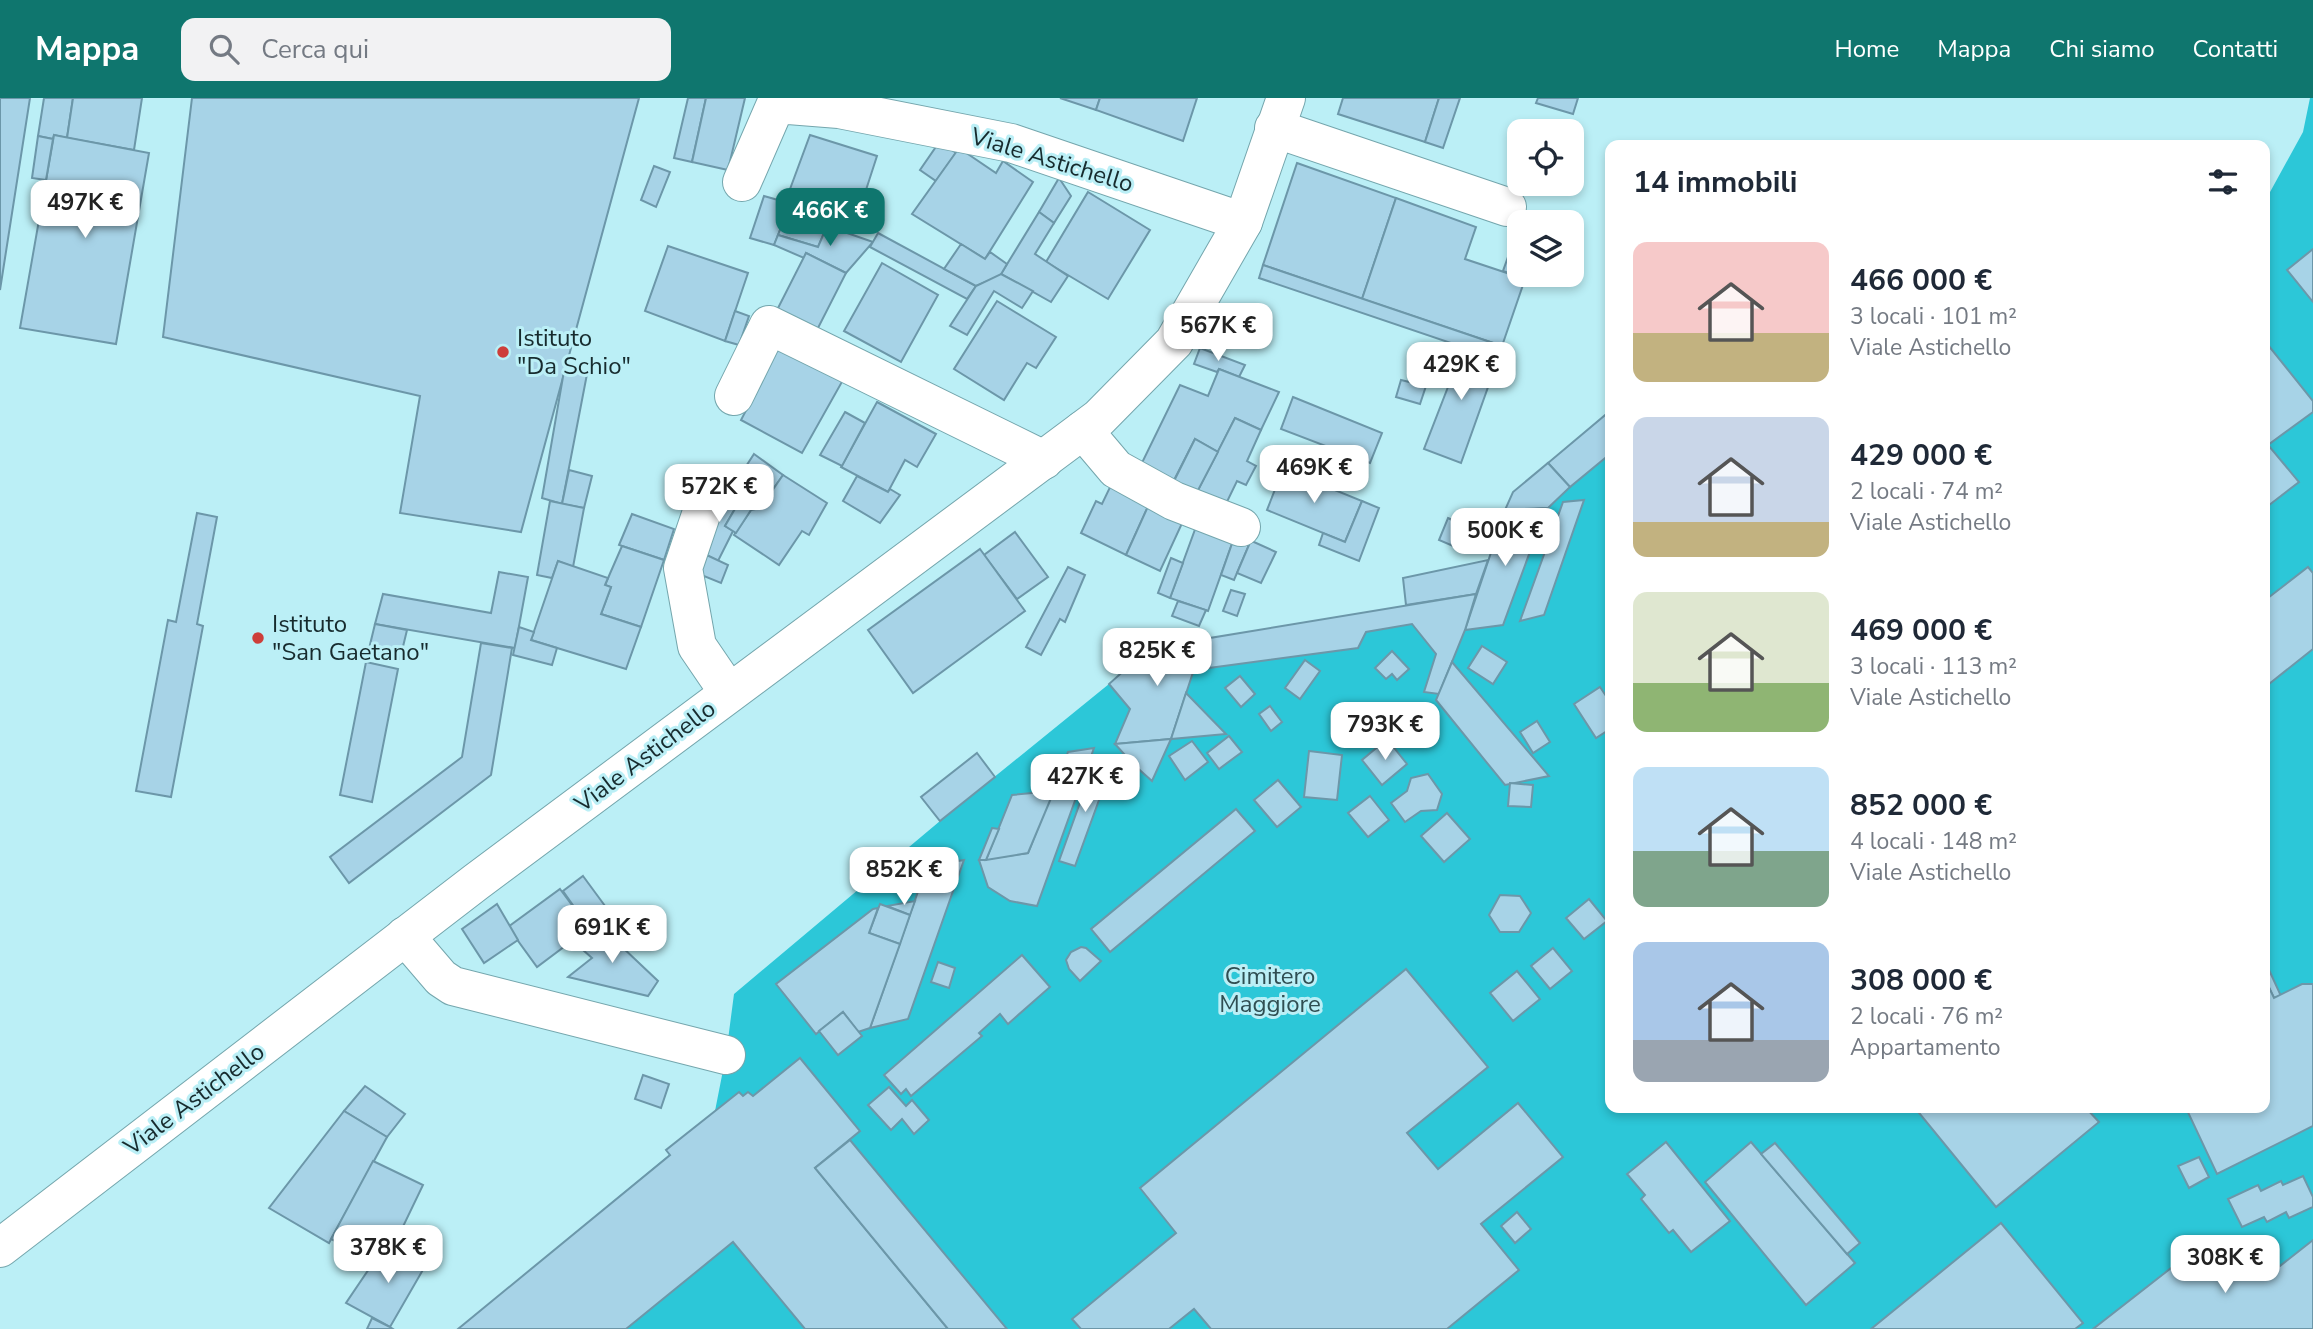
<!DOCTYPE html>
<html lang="it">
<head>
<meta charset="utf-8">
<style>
	body { margin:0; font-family:"Nunito Sans",sans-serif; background:#f2f2f3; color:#1f2937; height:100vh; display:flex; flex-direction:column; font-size:26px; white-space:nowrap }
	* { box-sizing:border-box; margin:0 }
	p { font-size:23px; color:#747a83 }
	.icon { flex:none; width:38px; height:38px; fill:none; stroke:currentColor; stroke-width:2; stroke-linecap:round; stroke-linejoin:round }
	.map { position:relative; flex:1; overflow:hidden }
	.details { position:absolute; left:1605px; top:42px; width:665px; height:973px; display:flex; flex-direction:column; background:#fff; border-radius:14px; box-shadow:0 4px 10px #0003 }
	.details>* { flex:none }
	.fabs { position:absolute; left:1507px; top:21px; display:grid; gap:14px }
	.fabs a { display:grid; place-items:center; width:77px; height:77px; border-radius:14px; background:#fff; box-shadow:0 4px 10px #0003; font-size:35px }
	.price { position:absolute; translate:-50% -60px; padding:0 16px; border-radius:14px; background:#fff; color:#222; font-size:23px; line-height:46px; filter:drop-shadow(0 2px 4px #0008) }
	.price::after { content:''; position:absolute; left:50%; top:42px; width:21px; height:16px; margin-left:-10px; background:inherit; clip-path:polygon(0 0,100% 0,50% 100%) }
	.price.selected { background:#0f766e; color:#fff }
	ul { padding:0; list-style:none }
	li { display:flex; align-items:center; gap:21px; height:175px; padding:0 28px }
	li span { display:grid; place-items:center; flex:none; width:196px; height:140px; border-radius:14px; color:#555 }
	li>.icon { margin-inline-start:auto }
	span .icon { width:84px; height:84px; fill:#fffc; stroke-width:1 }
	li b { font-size:30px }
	h2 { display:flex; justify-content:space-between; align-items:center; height:84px; padding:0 28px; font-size:30px }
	header { display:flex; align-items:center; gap:42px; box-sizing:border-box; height:98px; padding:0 35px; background:#0f766e; color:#fff }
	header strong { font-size:33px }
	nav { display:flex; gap:38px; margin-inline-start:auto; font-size:24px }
	.search { width:490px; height:63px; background:#f2f2f3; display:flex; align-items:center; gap:18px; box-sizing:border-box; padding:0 24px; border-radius:14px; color:#747a83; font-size:26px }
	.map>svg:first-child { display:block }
</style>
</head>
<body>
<header>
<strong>Mappa</strong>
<div class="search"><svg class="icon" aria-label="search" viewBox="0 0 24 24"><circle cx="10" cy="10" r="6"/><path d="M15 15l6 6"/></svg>Cerca qui</div>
<nav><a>Home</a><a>Mappa</a><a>Chi siamo</a><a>Contatti</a></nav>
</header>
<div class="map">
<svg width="2313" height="1231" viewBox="0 0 2313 1231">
	<rect width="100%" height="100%" fill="#bbeff6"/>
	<path fill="#2cc7d8" d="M 2310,0 L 2313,0 L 2313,1231 L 458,1231 L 669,1057 L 666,1052 L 715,1013 L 726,957 L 734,896 L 940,723 L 1109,586 L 1157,543 L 1206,535 L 1205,541 L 1476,496 L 1513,394 L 1610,313 L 1610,1010 L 2264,1010 L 2264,105 L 2303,34 Z"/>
	<g fill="#a7d3e7" stroke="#6c97a9" stroke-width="2">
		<path d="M 0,0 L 30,0 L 0,192 Z"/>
		<path d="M 44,0 L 73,0 L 67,40 L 54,37 L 53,41 L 38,38 Z"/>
		<path d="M 73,0 L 142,0 L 134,52 L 67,40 Z"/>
		<path d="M 192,0 L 639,0 L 521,434 L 400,415 L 420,298 L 163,239 Z"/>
		<path d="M 688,0 L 706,0 L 692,64 L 674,60 Z"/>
		<path d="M 706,0 L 745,0 L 728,72 L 692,64 Z"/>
		<path d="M 1060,0 L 1100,0 L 1096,12 Z"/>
		<path d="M 1100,0 L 1197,0 L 1183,43 L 1096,12 Z"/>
		<path d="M 1343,0 L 1439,0 L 1425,44 L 1338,16 Z"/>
		<path d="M 1439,0 L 1460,0 L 1443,50 L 1425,44 Z"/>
		<path d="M 1538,0 L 1578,0 L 1573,16 L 1536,5 Z"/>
		<path d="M 54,37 L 149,55 L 116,246 L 20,230 Z"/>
		<path d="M 810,37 L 877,58 L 853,132 L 783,110 Z"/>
		<path d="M 38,38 L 53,41 L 46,82 L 32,80 Z"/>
		<path d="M 940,43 L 956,55 L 936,83 L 920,72 Z"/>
		<path d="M 959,50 L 996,75 L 1003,63 L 1033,84 L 985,161 L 912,116 Z"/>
		<path d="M 1297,65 L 1396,100 L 1362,201 L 1263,167 Z"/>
		<path d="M 654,68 L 670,74 L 656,109 L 641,102 Z"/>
		<path d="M 1059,80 L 1071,98 L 1054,125 L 1039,114 Z"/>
		<path d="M 1088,94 L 1150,132 L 1108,201 L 1046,164 Z"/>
		<path d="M 764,98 L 785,104 L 783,110 L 788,112 L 774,147 L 750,140 Z"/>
		<path d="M 1396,100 L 1476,129 L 1465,161 L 1525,181 L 1502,248 L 1362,201 Z"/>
		<path d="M 788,112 L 829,124 L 818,149 L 778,137 Z"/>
		<path d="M 1039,114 L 1054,125 L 1035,156 L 1068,178 L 1051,204 L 1001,176 Z"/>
		<path d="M 827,128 L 873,144 L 846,175 L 806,155 L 804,160 L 774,147 L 778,137 L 818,149 Z"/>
		<path d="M 878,135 L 976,188 L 967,201 L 870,149 Z"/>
		<path d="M 1514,142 L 1519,144 L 1519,177 L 1526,177 L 1525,181 L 1503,173 Z"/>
		<path d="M 961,146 L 985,161 L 990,154 L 1007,166 L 1000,178 L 976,188 L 944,171 Z"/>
		<path d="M 668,148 L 748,175 L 725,243 L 645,213 Z"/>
		<path d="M 2313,151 L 2313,204 L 2287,172 Z"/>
		<path d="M 806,155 L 846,175 L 817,232 L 777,212 Z"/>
		<path d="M 882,165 L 938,197 L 901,264 L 844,233 Z"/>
		<path d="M 1263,167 L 1502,248 L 1498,261 L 1259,180 Z"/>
		<path d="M 1001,176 L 1033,193 L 1022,210 L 994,193 L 967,237 L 950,228 L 976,188 Z"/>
		<path d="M 997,203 L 1056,239 L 1036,270 L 1027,265 L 1004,302 L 954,271 Z"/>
		<path d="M 735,213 L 749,218 L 739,247 L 725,243 Z"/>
		<path d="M 2264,242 L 2313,303 L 2313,314 L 2268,347 L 2299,384 L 2264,411 Z"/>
		<path d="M 1454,246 L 1498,261 L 1461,365 L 1424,351 L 1453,276 L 1445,272 Z"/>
		<path d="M 780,247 L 843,282 L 802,355 L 741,322 Z"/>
		<path d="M 1200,250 L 1245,267 L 1239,279 L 1219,271 L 1217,274 L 1194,266 Z"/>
		<path d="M 1219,271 L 1279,294 L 1261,332 L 1235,320 L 1218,354 L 1195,341 L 1168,394 L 1136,377 L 1180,287 L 1208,298 Z"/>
		<path d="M 564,273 L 587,276 L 562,406 L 542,400 Z"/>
		<path d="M 1401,282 L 1426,288 L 1420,306 L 1396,299 Z"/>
		<path d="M 1293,299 L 1382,335 L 1370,365 L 1281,331 Z"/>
		<path d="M 877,304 L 936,336 L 917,369 L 905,362 L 888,394 L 841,369 Z"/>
		<path d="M 1610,313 L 1610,356 L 1570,389 L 1548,365 Z"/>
		<path d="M 845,314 L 865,325 L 842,368 L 820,357 Z"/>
		<path d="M 1235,320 L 1261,332 L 1247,363 L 1256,368 L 1246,387 L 1237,383 L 1223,412 L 1195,398 Z"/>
		<path d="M 1195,341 L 1218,354 L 1195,398 L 1172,387 Z"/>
		<path d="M 754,356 L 783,377 L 760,410 L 751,412 L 728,396 Z"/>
		<path d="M 1548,365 L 1570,389 L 1548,410 L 1505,412 L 1513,394 Z"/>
		<path d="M 1283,371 L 1362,403 L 1345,444 L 1267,412 Z"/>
		<path d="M 569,372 L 592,378 L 584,410 L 562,406 Z"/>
		<path d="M 783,377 L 827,405 L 809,437 L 802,433 L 779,467 L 734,437 L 751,412 L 760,410 Z"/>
		<path d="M 857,378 L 888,394 L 890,391 L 900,397 L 880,425 L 843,403 Z"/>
		<path d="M 725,380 L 734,386 L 728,396 L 739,404 L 725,428 L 733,433 L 718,463 L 696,452 Z"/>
		<path d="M 1112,385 L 1150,404 L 1126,457 L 1081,435 L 1096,403 L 1102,406 Z"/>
		<path d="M 1584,402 L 1544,517 L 1520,523 L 1563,404 Z"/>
		<path d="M 550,403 L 584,410 L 573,469 L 558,463 L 552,480 L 537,477 Z"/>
		<path d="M 1362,403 L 1379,410 L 1359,463 L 1319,447 L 1323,435 L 1345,444 Z"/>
		<path d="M 739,404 L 751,412 L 736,435 L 725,428 Z"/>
		<path d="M 1150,404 L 1184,421 L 1160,473 L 1126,457 Z"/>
		<path d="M 1548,410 L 1545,413 L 1503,527 L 1465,532 L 1505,413 Z"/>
		<path d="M 197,415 L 217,419 L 197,526 L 203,528 L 171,699 L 136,693 L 168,522 L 176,524 Z"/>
		<path d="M 632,416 L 674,431 L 664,462 L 619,447 Z"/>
		<path d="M 1448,420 L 1476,433 L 1467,454 L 1439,442 Z"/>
		<path d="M 1197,426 L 1234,440 L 1208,513 L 1170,500 Z"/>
		<path d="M 1015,434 L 1048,479 L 1017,501 L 984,457 Z"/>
		<path d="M 1234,440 L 1249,447 L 1234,482 L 1221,477 Z"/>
		<path d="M 1245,440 L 1276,454 L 1261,485 L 1237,475 L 1249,447 L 1243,444 Z"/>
		<path d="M 622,448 L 664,462 L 641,529 L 601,516 L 611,489 L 605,487 Z"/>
		<path d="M 980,451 L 1025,513 L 913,595 L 868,532 Z"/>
		<path d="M 696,452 L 728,467 L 721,485 L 689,472 Z"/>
		<path d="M 1171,460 L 1183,465 L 1170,500 L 1158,495 Z"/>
		<path d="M 1488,462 L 1476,496 L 1406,507 L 1403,480 Z"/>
		<path d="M 558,463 L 608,480 L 605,487 L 611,489 L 601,516 L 641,529 L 626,571 L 531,542 Z"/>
		<path d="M 1068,469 L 1085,477 L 1065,524 L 1060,521 L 1041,557 L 1026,549 Z"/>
		<path d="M 2308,469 L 2313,475 L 2313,551 L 2264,590 L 2264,503 Z"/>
		<path d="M 499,474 L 528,479 L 515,550 L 375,526 L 383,496 L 491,515 Z"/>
		<path d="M 1231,492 L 1245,496 L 1237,518 L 1223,513 Z"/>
		<path d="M 1476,496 L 1465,532 L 1439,596 L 1424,594 L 1436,556 L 1412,526 L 1366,534 L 1358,550 L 1194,572 L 1204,541 Z"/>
		<path d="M 1178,503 L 1206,512 L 1199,528 L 1172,518 Z"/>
		<path d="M 375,526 L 407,532 L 400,561 L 368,555 Z"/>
		<path d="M 519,529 L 534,534 L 531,542 L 557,550 L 552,567 L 513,557 Z"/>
		<path d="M 1206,535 L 1171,641 L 1115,646 L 1130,611 L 1109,586 L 1157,543 Z"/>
		<path d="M 481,545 L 512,550 L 491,677 L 349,785 L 330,759 L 462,659 Z"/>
		<path d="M 1482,548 L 1507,564 L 1493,586 L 1468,570 Z"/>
		<path d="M 1392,553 L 1409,571 L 1397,582 L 1392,576 L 1386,581 L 1375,570 Z"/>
		<path d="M 1305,562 L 1320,573 L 1300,601 L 1285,590 Z"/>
		<path d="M 366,564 L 398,571 L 372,704 L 340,697 Z"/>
		<path d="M 1452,564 L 1549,678 L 1505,687 L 1436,602 Z"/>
		<path d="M 1240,578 L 1255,596 L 1241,609 L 1225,590 Z"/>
		<path d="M 1600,589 L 1610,604 L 1610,631 L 1596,640 L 1574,606 Z"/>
		<path d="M 1186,595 L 1226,636 L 1171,641 Z"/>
		<path d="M 1270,608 L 1282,624 L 1271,633 L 1259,616 Z"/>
		<path d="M 1537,623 L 1550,644 L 1533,655 L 1520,634 Z"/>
		<path d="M 1229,638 L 1242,654 L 1219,671 L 1207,655 Z"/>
		<path d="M 1171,641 L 1152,683 L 1133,666 L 1115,646 Z"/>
		<path d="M 1387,641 L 1407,666 L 1382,687 L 1362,662 Z"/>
		<path d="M 1192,643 L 1208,664 L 1185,682 L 1169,658 Z"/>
		<path d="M 1094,650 L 1037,808 L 1010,803 L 988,789 L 979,762 L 1028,755 L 1068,654 Z"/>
		<path d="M 1309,653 L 1342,657 L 1337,702 L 1304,699 Z"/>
		<path d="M 977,655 L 995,679 L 940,723 L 921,699 Z"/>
		<path d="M 1095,663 L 1111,669 L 1075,768 L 1059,763 Z"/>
		<path d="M 1428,676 L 1442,696 L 1437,712 L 1421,713 L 1405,724 L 1391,705 L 1407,693 L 1411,680 Z"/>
		<path d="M 1278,682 L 1301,709 L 1277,729 L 1254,702 Z"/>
		<path d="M 1510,685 L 1533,687 L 1531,709 L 1508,708 Z"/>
		<path d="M 1054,693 L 1028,755 L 986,762 L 1012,697 Z"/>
		<path d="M 1370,698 L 1389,722 L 1368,739 L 1348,715 Z"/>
		<path d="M 1236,711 L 1255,733 L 1110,854 L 1091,831 Z"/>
		<path d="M 1447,715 L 1470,741 L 1444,764 L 1421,738 Z"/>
		<path d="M 992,730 L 999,731 L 986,762 L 979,762 Z"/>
		<path d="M 964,762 L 908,921 L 870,930 L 927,768 Z"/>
		<path d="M 583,778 L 608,812 L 592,824 L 595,828 L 589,830 L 563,793 Z"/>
		<path d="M 560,791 L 589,830 L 537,869 L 508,829 Z"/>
		<path d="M 1500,797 L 1520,798 L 1531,815 L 1519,834 L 1500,834 L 1489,817 Z"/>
		<path d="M 1589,801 L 1607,823 L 1584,841 L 1566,820 Z"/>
		<path d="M 915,803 L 910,817 L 887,808 Z"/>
		<path d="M 497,806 L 518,842 L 484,865 L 462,831 Z"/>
		<path d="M 880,806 L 910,817 L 900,846 L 869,835 Z"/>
		<path d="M 878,810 L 869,835 L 900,846 L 870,930 L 858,934 L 843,914 L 816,936 L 776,886 L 873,811 Z"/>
		<path d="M 595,828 L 598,831 L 601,829 L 658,883 L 648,898 L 568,879 L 592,860 L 573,843 Z"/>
		<path d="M 1081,849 L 1086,850 L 1101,863 L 1080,883 L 1069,871 L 1066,862 L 1071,854 Z"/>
		<path d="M 1553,850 L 1572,873 L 1550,891 L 1531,868 Z"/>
		<path d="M 1022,857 L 1050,889 L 1008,926 L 1000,916 L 979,935 L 982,938 L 911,998 L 906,991 L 901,996 L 884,977 Z"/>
		<path d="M 2264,861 L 2281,898 L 2274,900 L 2264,879 Z"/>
		<path d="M 938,864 L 955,870 L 949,890 L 931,884 Z"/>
		<path d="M 1406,871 L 1488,969 L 1407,1035 L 1438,1071 L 1518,1005 L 1563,1059 L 1481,1126 L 1519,1172 L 1447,1231 L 1211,1231 L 1194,1211 L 1169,1231 L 1081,1231 L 1072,1221 L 1176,1135 L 1140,1090 Z"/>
		<path d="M 1517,873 L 1540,901 L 1513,923 L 1490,895 Z"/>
		<path d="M 2264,879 L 2274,900 L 2302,886 L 2313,886 L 2313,1028 L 2217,1076 L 2186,1010 L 2264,1010 Z"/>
		<path d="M 843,914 L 862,938 L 838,957 L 819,933 Z"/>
		<path d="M 800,960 L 860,1033 L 815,1070 L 948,1231 L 805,1231 L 733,1144 L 626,1231 L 458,1231 L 670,1057 L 666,1052 L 739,994 L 743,998 L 748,994 L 753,998 Z"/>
		<path d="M 643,977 L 669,986 L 661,1010 L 635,1001 Z"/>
		<path d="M 365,988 L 405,1016 L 387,1039 L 344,1013 Z"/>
		<path d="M 889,989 L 906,1008 L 912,1002 L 929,1022 L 914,1036 L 902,1021 L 891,1032 L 868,1007 Z"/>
		<path d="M 1915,1010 L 2086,1010 L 2099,1024 L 1996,1109 Z"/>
		<path d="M 344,1013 L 387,1039 L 329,1145 L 269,1110 Z"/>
		<path d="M 850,1042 L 1007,1231 L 948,1231 L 815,1070 Z"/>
		<path d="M 1666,1044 L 1730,1123 L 1691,1154 L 1673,1132 L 1669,1135 L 1641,1101 L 1645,1097 L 1627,1076 Z"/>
		<path d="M 1751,1044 L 1855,1165 L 1806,1207 L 1705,1084 Z"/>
		<path d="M 1775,1045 L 1860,1145 L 1847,1156 L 1761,1056 Z"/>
		<path d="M 2199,1059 L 2209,1079 L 2189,1090 L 2178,1068 Z"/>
		<path d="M 373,1063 L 423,1087 L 385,1166 L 331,1141 Z"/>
		<path d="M 2303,1078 L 2313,1099 L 2313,1109 L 2289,1120 L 2286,1114 L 2267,1124 L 2264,1119 L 2242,1129 L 2228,1101 L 2258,1087 L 2261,1093 L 2281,1083 L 2283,1087 Z"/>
		<path d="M 1517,1114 L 1531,1131 L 1515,1145 L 1501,1128 Z"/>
		<path d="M 2001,1125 L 2083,1225 L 2075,1231 L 1871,1231 Z"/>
		<path d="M 2243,1139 L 2271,1175 L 2313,1142 L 2313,1231 L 2093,1231 L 2189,1156 L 2201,1171 Z"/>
		<path d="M 396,1143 L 428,1163 L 390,1229 L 346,1205 L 375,1162 L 385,1166 Z"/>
		<path d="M 372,1220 L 390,1229 L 393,1231 L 367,1231 Z"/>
	</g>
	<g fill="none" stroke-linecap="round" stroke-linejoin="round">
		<g stroke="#74a6ad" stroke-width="40">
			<g id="street">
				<path d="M 1274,30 L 1507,109"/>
				<path d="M 742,84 L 776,6 L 839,11 L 1011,45 L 1243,124"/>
				<path d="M 734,298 L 769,227 L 1044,362"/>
				<path d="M 1083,332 L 1116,371 L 1174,403 L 1241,429"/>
				<path d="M 710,390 L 683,470 L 697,548 L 729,595"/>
				<path d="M 405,838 L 441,880 L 453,888 L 726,957"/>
			</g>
		</g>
		<g stroke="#74a6ad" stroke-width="40">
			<path id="secondary" d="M 0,1150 L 476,784 L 1099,320 L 1174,244 L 1243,124 L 1286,0"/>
		</g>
		<use href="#street" stroke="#fff" stroke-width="38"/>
		<use href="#secondary" stroke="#fff" stroke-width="38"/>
	</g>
	<g fill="#cd3e3a" stroke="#bbeff6" stroke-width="2.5">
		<circle cx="503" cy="254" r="7"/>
		<circle cx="258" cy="540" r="7"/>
	</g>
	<g text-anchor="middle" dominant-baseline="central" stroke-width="6" stroke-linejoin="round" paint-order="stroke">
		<g font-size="24" fill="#172b2e" stroke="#bbeff6">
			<text transform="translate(1052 62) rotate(17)">Viale Astichello</text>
			<text transform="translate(645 658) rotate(-37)">Viale Astichello</text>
			<text transform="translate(194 1001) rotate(-37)">Viale Astichello</text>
		</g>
		<g font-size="24" fill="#172b2e" stroke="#bbeff6" text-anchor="start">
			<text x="517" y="240">Istituto<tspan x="517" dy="28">"Da Schio"</tspan></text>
			<text x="272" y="526">Istituto<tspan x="272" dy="28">"San Gaetano"</tspan></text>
		</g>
		<g font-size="24" fill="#2f4e52" stroke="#bbeff6">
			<text x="1270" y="878">Cimitero<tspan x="1270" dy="28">Maggiore</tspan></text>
		</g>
	</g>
</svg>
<div class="fabs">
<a><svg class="icon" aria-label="locate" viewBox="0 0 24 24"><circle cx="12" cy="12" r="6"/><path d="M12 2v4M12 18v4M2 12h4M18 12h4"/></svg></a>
<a><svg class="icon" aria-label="layers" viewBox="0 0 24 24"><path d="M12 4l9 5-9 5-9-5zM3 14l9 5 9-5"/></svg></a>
</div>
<b class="price" style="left:85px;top:142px">497K €</b>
<b class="price selected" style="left:830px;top:150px">466K €</b>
<b class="price" style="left:1218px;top:265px">567K €</b>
<b class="price" style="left:1461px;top:304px">429K €</b>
<b class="price" style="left:1314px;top:407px">469K €</b>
<b class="price" style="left:719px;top:426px">572K €</b>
<b class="price" style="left:1505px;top:470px">500K €</b>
<b class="price" style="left:1157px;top:590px">825K €</b>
<b class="price" style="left:1385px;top:664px">793K €</b>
<b class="price" style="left:1085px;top:716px">427K €</b>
<b class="price" style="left:904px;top:809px">852K €</b>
<b class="price" style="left:612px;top:867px">691K €</b>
<b class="price" style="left:388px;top:1187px">378K €</b>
<b class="price" style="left:2225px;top:1197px">308K €</b>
<section class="details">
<h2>14 immobili<svg class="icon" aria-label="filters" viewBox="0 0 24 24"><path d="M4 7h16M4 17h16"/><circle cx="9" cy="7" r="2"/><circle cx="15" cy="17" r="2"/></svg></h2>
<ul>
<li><span style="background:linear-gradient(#f6c9c9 65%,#c2b280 0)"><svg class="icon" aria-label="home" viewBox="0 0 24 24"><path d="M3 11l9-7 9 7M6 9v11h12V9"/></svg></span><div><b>466 000 €</b><p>3 locali · 101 m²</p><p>Viale Astichello</p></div></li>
<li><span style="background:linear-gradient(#c9d6e8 75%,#c2b280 0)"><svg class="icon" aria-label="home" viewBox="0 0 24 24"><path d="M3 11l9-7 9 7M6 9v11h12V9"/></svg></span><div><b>429 000 €</b><p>2 locali · 74 m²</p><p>Viale Astichello</p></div></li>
<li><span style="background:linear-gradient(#dfe7d0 65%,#8fb573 0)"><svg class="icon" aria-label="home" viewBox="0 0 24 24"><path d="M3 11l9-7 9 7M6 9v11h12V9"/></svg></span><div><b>469 000 €</b><p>3 locali · 113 m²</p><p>Viale Astichello</p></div></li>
<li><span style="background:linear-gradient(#bfe0f5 60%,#7fa58c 0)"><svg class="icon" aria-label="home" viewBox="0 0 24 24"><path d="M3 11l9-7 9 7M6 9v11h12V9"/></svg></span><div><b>852 000 €</b><p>4 locali · 148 m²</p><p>Viale Astichello</p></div></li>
<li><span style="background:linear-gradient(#a9c7e8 70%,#9aa5b1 0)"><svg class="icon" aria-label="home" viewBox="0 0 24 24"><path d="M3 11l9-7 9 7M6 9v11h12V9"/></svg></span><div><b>308 000 €</b><p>2 locali · 76 m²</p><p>Appartamento</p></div></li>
</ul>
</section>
</div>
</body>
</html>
